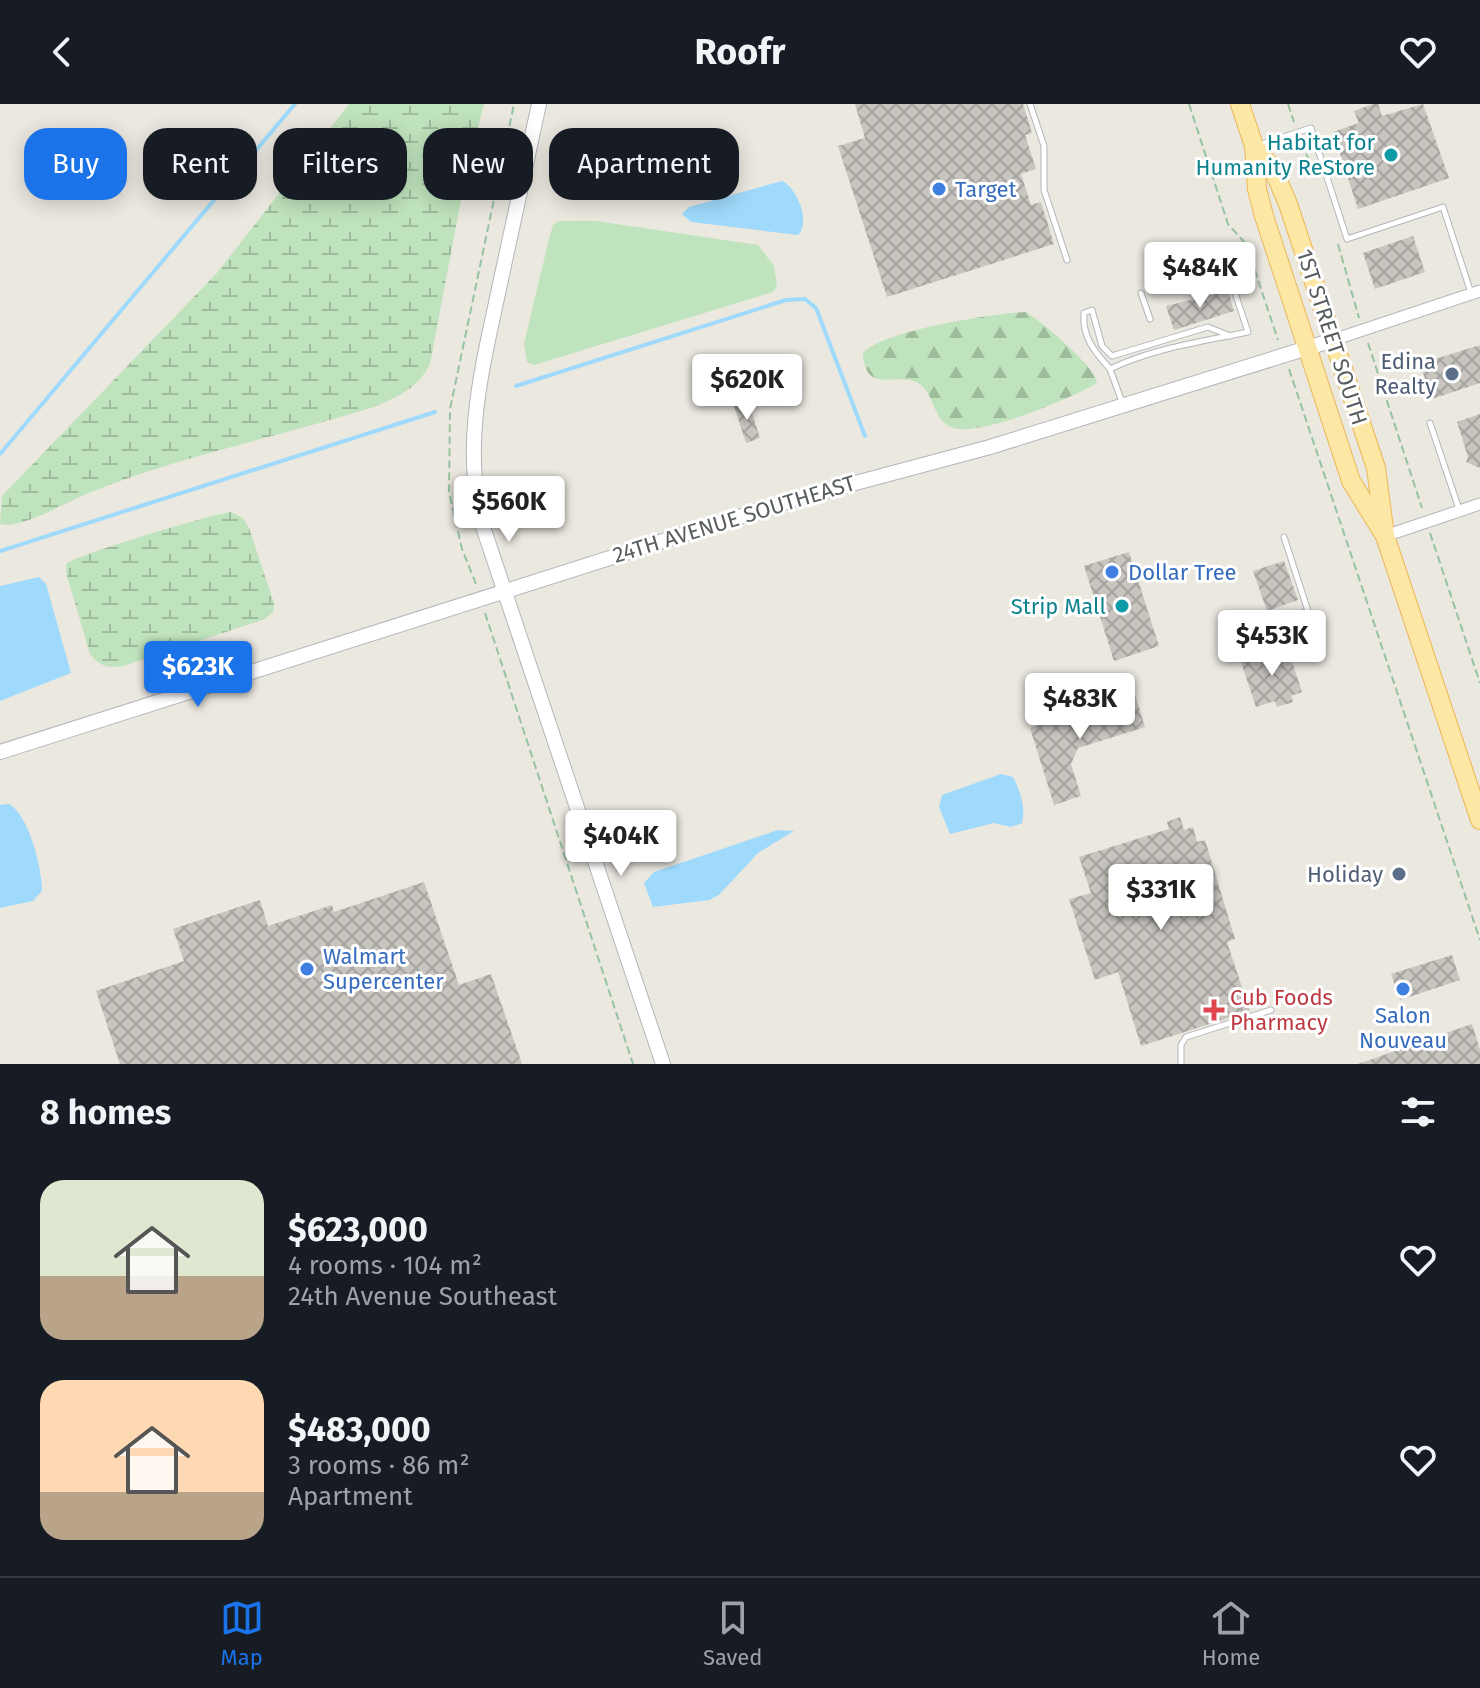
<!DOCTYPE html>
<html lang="en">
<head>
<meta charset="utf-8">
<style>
	body { margin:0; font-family:"Fira Sans",sans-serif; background:#242831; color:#f1f3f6; height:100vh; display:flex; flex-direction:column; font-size:30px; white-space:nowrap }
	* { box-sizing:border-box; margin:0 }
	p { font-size:26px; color:#9ea1a6 }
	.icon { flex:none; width:44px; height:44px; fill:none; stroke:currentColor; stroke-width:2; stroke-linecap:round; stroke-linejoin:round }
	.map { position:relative; height:960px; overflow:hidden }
	.side { display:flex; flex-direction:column; background:#171b24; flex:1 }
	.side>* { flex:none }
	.top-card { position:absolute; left:24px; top:24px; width:800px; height:72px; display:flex; gap:16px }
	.price { position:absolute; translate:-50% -68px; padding:0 18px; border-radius:8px; background:#fff; color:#222; font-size:26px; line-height:52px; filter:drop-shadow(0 2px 4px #0008) }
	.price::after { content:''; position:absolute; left:50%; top:48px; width:24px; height:18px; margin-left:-12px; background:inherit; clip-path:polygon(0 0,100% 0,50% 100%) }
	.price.current { background:#1a73e8; color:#fff }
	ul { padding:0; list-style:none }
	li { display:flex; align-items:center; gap:24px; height:200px; padding:0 40px }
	li span { display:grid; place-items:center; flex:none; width:224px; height:160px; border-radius:24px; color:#555 }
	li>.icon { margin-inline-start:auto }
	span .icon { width:96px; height:96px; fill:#fffc; stroke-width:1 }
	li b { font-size:34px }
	h2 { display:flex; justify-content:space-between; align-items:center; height:96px; padding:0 40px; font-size:34px }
	.chip { padding:0 28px; border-radius:24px; background:#171b24; box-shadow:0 4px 20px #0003; font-size:28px; line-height:72px }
	.chip.current { background:#1a73e8; color:#fff }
	header { display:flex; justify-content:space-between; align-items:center; height:104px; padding:0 40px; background:#171b24; font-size:36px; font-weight:700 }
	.tabs { display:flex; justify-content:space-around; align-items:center; height:112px; border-top:2px solid #363941; background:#171b24; font-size:22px; color:#9ea1a6 }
	.tabs a { display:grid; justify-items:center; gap:4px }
	.tabs .current { color:#1a73e8 }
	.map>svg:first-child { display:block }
</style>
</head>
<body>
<header><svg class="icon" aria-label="back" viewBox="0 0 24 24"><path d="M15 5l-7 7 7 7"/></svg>Roofr<svg class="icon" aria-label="heart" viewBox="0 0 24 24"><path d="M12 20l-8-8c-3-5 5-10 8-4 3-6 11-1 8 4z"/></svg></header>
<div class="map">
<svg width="1480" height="960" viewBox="0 0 1480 960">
	<defs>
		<pattern id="forest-firs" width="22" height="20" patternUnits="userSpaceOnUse" patternTransform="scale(2)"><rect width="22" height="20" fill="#bfe3bc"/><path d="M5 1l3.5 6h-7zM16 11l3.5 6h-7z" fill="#9ebb9c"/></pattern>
		<pattern id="wetland-marsh" width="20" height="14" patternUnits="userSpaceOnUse" patternTransform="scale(2)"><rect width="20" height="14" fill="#bfe3bc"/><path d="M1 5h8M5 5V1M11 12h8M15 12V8" fill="none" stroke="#9ebb9c"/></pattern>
		<pattern id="building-cross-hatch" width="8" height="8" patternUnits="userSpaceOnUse" patternTransform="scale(2)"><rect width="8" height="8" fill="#c8c5bf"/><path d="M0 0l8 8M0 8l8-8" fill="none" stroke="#a5a39f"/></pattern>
	</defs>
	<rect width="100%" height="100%" fill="#ebe8e0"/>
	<path fill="#bfe3bc" d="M 559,117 L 596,117 L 758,141 L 774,162 L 777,182 L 773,188 L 534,261 L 527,258 L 524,240 L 549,135 L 553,121 Z"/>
	<path fill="url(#forest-firs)" d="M 1026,208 C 1041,217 1097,264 1097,279 C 1072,294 976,335 951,323 C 932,315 935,289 918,279 C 897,267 865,292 863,249 C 885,226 992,210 1026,208 Z"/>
	<g fill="url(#wetland-marsh)">
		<path d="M 349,0 L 484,0 L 464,80 L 430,260 C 418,284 400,291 377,302 C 282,332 183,351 91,388 C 69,396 22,426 0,420 L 2,392 L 217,169 Z"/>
		<path d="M 231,408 L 243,414 L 249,424 L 274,499 L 273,508 L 265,515 L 123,562 C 108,564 100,563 90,550 L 67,472 L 66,460 C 72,452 213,410 231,408 Z"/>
	</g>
	<g fill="#9fdafc">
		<path d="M 782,77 C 797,84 811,118 798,131 L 691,118 L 682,110 L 689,103 Z"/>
		<path d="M 39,473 L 46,480 L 71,569 L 0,597 L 0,482 Z"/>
		<path d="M 1001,670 L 1013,673 C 1020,686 1026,704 1022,719 L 1011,723 L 994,719 L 950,730 L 939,703 L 942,691 Z"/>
		<path d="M 9,700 C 29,711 42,765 42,787 L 33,797 L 0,804 L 0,701 Z"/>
		<path d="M 778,726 L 794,727 L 758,749 L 719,791 L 709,796 L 653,803 L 644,779 L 654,768 Z"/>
	</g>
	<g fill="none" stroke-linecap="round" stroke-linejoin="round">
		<g stroke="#9fdafc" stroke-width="4">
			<path d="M 516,282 L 786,196 L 805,195 L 816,204 L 865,332"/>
			<path d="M 0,350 L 295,0"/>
			<path d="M 0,447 L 435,308"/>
		</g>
	</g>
	<g fill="url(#building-cross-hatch)">
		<path d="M 855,0 L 1023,0 L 1032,29 L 1025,31 L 1036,65 L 1021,70 L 1031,101 L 1041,98 L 1054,140 L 887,193 L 838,42 L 865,34 Z"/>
		<path d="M 1373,0 L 1378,0 L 1382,12 L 1423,0 L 1449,74 L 1358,105 L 1333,28 L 1359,19 L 1354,7 Z"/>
		<path d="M 1413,132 L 1425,168 L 1375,185 L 1363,149 Z"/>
		<path d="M 1228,187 L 1234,207 L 1174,226 L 1166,202 Z"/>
		<path d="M 1480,241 L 1480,279 L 1432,295 L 1420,260 Z"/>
		<path d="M 748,297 L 760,334 L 746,339 L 734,302 Z"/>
		<path d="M 1480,310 L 1480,364 L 1466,358 L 1468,353 L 1457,318 Z"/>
		<path d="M 1129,448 L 1159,542 L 1114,557 L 1084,462 Z"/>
		<path d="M 1284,457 L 1298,496 L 1267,507 L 1253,467 Z"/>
		<path d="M 1287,542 L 1302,588 L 1291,592 L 1293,598 L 1277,603 L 1275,597 L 1256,603 L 1241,558 Z"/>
		<path d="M 1135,591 L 1145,623 L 1078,644 L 1071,660 L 1081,692 L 1054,701 L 1030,624 Z"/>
		<path d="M 1180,713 L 1184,726 L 1193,723 L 1197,738 L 1205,736 L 1235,835 L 1227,838 L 1250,907 L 1141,942 L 1118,868 L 1095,876 L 1069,795 L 1091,789 L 1079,753 L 1169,725 L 1167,718 Z"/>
		<path d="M 424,778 L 459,881 L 491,870 L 522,960 L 120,960 L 96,887 L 184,857 L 173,825 L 260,796 L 268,822 L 332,801 L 334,808 Z"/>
		<path d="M 1452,851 L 1460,876 L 1400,896 L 1391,870 Z"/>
		<path d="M 1472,920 L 1480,946 L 1480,960 L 1358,960 Z"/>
	</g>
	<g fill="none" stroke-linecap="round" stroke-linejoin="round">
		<g stroke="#b2b6ba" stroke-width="7">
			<g id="service">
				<path d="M 1030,0 L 1044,42 L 1044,86 L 1067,156"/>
				<path d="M 1259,41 L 1311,24 L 1347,135 L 1443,103 L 1471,189"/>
				<path d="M 1226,162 L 1248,228 C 1200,238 1154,244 1110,265 C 1094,247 1082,233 1084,209 L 1092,206 L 1102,242 L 1112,252 L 1208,223 L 1230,232"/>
				<path d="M 1141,189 L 1150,215"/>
				<path d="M 1110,265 L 1122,298"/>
				<path d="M 1430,319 L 1459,405"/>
				<path d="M 1257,525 L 1308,507 L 1284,433"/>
				<path d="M 1181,959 L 1181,941 L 1186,933 L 1271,906"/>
			</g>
		</g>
		<g stroke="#b2b6ba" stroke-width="13">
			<g id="minor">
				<path d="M 1333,236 L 1480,187"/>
				<path d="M 1385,432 L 1480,400"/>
			</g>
		</g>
		<g stroke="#b2b6ba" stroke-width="16">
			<g id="tertiary">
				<path d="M 539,0 C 526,60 513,120 500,180 C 483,261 461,340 483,423 L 663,960"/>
				<path d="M 0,648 L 792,396 L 990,343 L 1333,236"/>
			</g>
		</g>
		<g stroke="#ebb758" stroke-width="20">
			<g id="primary">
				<path d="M 1240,0 L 1254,42 L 1257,85 L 1264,112 L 1351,377 L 1385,432"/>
				<path d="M 1254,42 L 1273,65 L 1288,100 L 1376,364 L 1385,432 L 1480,716"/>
			</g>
		</g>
		<g stroke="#96c3a0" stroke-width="2" stroke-dasharray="8 4" stroke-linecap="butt">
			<path d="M 1189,0 L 1228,120 L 1246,140 L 1278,236"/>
			<path d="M 1288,0 L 1294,18"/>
			<path d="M 1301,39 L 1315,69"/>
			<path d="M 1338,140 L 1359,214"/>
			<path d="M 1368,239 L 1422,404"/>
			<path d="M 1289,265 L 1480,836"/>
			<path d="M 1430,429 L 1480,579"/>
			<path d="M 476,480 L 462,445 L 449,388 L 450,305 L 514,0"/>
			<path d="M 485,509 L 633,960"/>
		</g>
		<use href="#service" stroke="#fff" stroke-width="5"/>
		<use href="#minor" stroke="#fff" stroke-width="11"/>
		<use href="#tertiary" stroke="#fff" stroke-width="14"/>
		<use href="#primary" stroke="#fce7a4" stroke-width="18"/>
	</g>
	<g fill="#0f9aa8" stroke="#fff" stroke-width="3">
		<circle cx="1391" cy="51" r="8"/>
		<circle cx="1122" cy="502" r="8"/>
	</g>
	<g fill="#3f7fe0" stroke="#fff" stroke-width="3">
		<circle cx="939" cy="85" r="8"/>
		<circle cx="1112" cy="468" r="8"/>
		<circle cx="307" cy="865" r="8"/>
		<circle cx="1403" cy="885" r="8"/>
	</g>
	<g fill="#5c6f8a" stroke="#fff" stroke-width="3">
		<circle cx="1452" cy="270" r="8"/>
		<circle cx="1399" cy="770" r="8"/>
	</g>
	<path fill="#e0444e" stroke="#fff" stroke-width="3" d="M1210 894h8v8h8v8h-8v8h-8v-8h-8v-8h8z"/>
	<g text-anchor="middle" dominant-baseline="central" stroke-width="6" stroke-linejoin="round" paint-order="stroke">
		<g font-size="22" fill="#0d838f" stroke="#fff" text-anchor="end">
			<text x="1375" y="38">Habitat for<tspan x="1375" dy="25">Humanity ReStore</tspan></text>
			<text x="1106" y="502">Strip Mall</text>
		</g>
		<g font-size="22" fill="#366cbe" stroke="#fff" text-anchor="start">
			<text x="955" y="85">Target</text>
			<text x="1128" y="468">Dollar Tree</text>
			<text x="323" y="852">Walmart<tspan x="323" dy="25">Supercenter</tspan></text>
			<text x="1403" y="911" text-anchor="middle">Salon<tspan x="1403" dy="25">Nouveau</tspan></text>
		</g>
		<g font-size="22" fill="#585d60" stroke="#fff">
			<text transform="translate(1332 233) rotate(72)">1ST STREET SOUTH</text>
			<text transform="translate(734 415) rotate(-17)">24TH AVENUE SOUTHEAST</text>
		</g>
		<g font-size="22" fill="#4e5e75" stroke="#fff" text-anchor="end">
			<text x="1436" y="257">Edina<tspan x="1436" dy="25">Realty</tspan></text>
			<text x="1383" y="770">Holiday</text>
		</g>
		<g font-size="22" fill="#be3a42" stroke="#fff" text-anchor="start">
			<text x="1230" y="893">Cub Foods<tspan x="1230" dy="25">Pharmacy</tspan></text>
		</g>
	</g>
</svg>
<b class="price" style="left:1200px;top:206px">$484K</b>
<b class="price" style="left:747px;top:318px">$620K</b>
<b class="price" style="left:509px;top:440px">$560K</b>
<b class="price" style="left:1272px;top:574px">$453K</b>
<b class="price current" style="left:198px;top:605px">$623K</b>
<b class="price" style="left:1080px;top:637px">$483K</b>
<b class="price" style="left:621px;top:774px">$404K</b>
<b class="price" style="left:1161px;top:828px">$331K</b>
<div class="top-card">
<a class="chip current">Buy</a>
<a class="chip">Rent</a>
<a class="chip">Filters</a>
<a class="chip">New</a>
<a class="chip">Apartment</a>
</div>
</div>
<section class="side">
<h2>8 homes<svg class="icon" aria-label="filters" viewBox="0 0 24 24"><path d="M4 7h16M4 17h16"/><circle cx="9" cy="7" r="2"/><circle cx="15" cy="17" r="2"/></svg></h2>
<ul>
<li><span style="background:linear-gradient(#dfe7d0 60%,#b9a48a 0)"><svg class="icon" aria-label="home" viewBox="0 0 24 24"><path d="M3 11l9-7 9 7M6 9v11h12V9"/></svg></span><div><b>$623,000</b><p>4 rooms · 104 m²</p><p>24th Avenue Southeast</p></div><svg class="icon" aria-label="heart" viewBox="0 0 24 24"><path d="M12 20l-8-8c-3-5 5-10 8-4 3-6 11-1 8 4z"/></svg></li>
<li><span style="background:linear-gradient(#ffd9b3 70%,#b9a48a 0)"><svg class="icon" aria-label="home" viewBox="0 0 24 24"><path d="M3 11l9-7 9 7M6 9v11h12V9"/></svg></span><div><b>$483,000</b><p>3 rooms · 86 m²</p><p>Apartment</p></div><svg class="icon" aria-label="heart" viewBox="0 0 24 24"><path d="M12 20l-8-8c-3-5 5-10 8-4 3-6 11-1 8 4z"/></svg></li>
</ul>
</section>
<nav class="tabs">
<a class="current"><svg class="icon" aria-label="map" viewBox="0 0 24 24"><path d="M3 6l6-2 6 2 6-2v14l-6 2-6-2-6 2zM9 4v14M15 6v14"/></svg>Map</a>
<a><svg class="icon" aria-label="saved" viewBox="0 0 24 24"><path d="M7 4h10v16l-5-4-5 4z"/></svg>Saved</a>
<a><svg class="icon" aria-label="home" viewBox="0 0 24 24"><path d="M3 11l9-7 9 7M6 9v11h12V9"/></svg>Home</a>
</nav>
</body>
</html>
